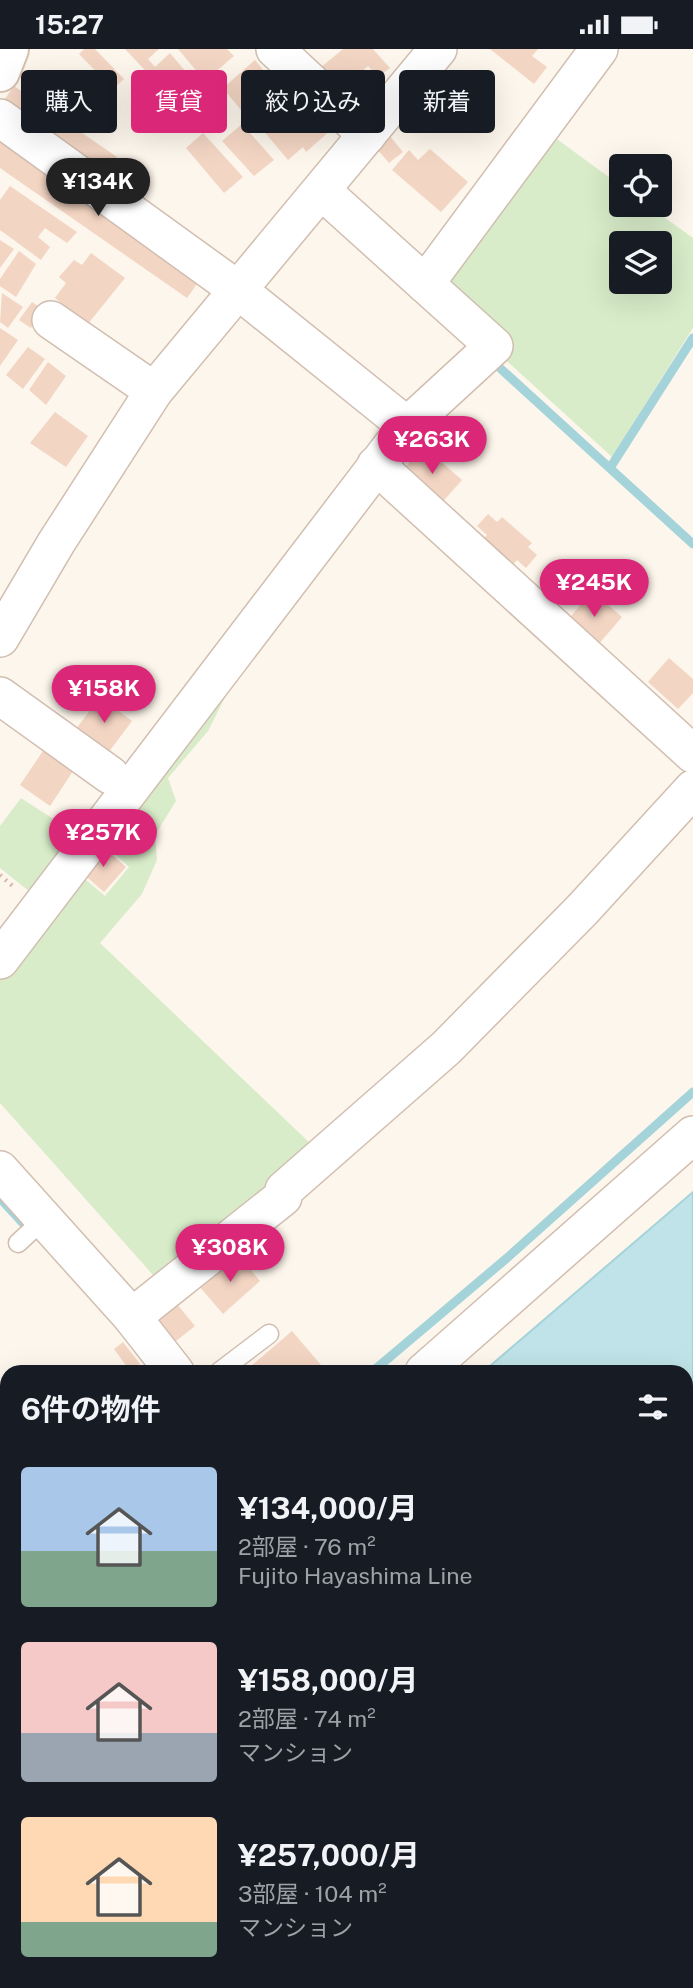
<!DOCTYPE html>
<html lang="ja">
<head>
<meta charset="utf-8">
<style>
	body { margin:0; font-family:"Public Sans","Noto Sans JP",sans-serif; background:#20242c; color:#f1f3f6; height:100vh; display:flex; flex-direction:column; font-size:26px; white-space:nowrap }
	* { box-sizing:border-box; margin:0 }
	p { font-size:23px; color:#9ea1a6 }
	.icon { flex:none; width:38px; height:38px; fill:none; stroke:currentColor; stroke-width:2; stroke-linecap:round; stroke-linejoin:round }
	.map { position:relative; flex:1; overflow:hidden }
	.sheet { position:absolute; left:0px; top:1316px; width:693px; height:623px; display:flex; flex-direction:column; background:#171b24; border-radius:21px 21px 0 0; box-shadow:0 7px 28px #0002 }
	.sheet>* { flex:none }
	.top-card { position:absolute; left:21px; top:21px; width:651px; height:63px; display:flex; gap:14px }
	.buttons { position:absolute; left:609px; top:105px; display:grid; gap:14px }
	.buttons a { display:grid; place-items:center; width:63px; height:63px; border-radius:7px; background:#171b24; box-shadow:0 7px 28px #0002; font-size:35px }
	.price { position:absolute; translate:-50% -60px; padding:0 16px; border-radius:24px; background:#db2777; color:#fff; font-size:23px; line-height:46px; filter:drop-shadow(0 2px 4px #0008) }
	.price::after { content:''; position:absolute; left:50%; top:42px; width:21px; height:16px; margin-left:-10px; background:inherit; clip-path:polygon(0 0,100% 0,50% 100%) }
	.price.selected { background:#222; color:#fff }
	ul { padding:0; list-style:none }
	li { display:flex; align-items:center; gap:21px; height:175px; padding:0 21px }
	li span { display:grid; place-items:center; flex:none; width:196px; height:140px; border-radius:7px; color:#555 }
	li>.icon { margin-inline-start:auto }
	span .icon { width:84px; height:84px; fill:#fffc; stroke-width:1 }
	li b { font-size:30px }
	h2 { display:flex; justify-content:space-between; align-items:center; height:84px; padding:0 21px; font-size:30px }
	.chip { padding:0 24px; border-radius:7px; background:#171b24; box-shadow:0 7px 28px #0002; font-size:24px; line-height:63px }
	.chip.selected { background:#db2777; color:#fff }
	.status { display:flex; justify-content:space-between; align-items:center; height:49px; padding:0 35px; background:#171b24; direction:ltr }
	.status svg { height:19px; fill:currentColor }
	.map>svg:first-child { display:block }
</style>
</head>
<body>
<div class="status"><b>15:27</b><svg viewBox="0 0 49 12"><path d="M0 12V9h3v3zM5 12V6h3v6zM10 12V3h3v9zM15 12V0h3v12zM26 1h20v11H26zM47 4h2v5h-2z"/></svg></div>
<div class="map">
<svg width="693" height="1939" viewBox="0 0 693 1939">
	<rect width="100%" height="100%" fill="#fdf6ec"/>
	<g fill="#d8ecc9" fill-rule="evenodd">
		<path d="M 550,85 L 621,137 L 621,156 L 647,156 L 693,189 L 693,279 L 612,408 L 498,304 L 439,232 ZM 621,194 L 660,194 L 660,233 L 621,233 Z"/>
		<path d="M 248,603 L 208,682 L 168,729 L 176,752 L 155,786 L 157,811 L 142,845 L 100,894 L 312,1096 L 192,1199 L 153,1226 L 0,1054 L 0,922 L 79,825 L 105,847 L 129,818 L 102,793 Z"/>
		<path d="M 21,749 L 75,784 L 29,842 L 0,819 L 0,777 Z"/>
		<path d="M 693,1612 L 693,1939 L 268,1939 L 277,1932 L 686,1932 L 686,1618 Z"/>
	</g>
	<g fill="#bfe3e8" stroke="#a5d3da" stroke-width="2">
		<path d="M 693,1143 L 693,1400 L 686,1405 L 686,1323 L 483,1323 Z"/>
		<path d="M 7,1609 L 7,1777 L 0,1779 L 0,1611 Z"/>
	</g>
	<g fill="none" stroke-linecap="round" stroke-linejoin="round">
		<g stroke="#a5d3da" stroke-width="9">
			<path d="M 490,310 L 693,495"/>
			<path d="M 610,419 L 693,289"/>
			<path d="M 0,1149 L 32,1184"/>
			<path d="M 372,1323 L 507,1209 L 693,1043"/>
		</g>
	</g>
	<g fill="#f3d5c3">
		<path d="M 84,0 L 95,0 L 124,30 L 113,40 L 79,5 Z"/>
		<path d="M 125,0 L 159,0 L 148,10 L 155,18 L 170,4 L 198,37 L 177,55 Z"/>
		<path d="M 178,0 L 227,0 L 234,7 L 205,32 Z"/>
		<path d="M 343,0 L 373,0 L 390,19 L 378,28 L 368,17 L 349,34 L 360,48 L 349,56 L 320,19 Z"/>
		<path d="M 490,0 L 538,0 L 532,7 L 547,18 L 534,35 Z"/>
		<path d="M 255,11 L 277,38 L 245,66 L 223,39 Z"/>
		<path d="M 73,23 L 116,52 L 96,81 L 54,53 Z"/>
		<path d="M 14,37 L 117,108 L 102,131 L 0,57 Z"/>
		<path d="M 297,39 L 333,79 L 306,103 L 303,98 L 288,111 L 257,74 Z"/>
		<path d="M 242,75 L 274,111 L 254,127 L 222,92 Z"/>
		<path d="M 0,84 L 204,225 L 187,249 L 0,119 Z"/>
		<path d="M 203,84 L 243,128 L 224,144 L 186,99 Z"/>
		<path d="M 389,86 L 403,103 L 389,114 L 377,100 Z"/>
		<path d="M 430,100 L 468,133 L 441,163 L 392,121 L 409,101 L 418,111 Z"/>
		<path d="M 10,137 L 77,183 L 67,194 L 45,179 L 38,188 L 50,198 L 41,211 L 0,181 L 0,151 Z"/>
		<path d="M 0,191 L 14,200 L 0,219 Z"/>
		<path d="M 19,202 L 36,215 L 16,248 L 0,237 L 0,230 Z"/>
		<path d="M 91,204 L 125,229 L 87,276 L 55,249 L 66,234 L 59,228 L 74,211 L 82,216 Z"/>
		<path d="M 2,244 L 23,258 L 8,279 L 0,273 Z"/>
		<path d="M 32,253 L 44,261 L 31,279 L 19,271 Z"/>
		<path d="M 0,279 L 18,291 L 0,317 Z"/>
		<path d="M 28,298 L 45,310 L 23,340 L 6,326 Z"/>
		<path d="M 48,313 L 66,327 L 46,356 L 29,341 Z"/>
		<path d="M 55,363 L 88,387 L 66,418 L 30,394 Z"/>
		<path d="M 423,397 L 462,431 L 438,458 L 404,420 Z"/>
		<path d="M 488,465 L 497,473 L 502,468 L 532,494 L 528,498 L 537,506 L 526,519 L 517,511 L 509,520 L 480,494 L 487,486 L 477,477 Z"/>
		<path d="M 592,542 L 622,568 L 597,597 L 567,572 Z"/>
		<path d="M 669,609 L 693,630 L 693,644 L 678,660 L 648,633 Z"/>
		<path d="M 100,648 L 132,672 L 108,704 L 76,680 Z"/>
		<path d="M 45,699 L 75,719 L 50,757 L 20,736 Z"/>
		<path d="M 102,797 L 126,818 L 104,843 L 80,822 Z"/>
		<path d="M 237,1204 L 260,1232 L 223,1265 L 199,1237 Z"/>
		<path d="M 171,1248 L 195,1277 L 171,1296 L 148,1267 Z"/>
		<path d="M 292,1282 L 321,1316 L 313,1323 L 244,1323 Z"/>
		<path d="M 123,1293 L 140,1315 L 130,1322 L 114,1300 Z"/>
		<path d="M 0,1496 L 7,1508 L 7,1544 L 0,1548 Z"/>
		<path d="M 686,1512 L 693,1522 L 693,1542 L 686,1548 Z"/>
		<path d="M 7,1850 L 7,1881 L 0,1885 L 0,1853 Z"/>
		<path d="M 58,1932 L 112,1932 L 115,1939 L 61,1939 Z"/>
		<path d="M 154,1932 L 202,1932 L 205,1939 L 158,1939 Z"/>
	</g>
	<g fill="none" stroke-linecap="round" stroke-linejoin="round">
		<g stroke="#d1beb0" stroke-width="21">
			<g id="lane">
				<path d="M 18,1194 L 44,1170"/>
				<path d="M 219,1323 L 269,1285"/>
			</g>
		</g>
		<g stroke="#d1beb0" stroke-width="40">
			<g id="street">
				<path d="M 275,0 L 367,86"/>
				<path d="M 0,69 L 238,241 L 407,377"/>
				<path d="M 425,235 L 599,0"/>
				<path d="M 51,271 L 154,342"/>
				<path d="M 376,416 L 693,705"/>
				<path d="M 0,589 L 56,494 L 154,342 L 438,0"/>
				<path d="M 0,647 L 110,726"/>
				<path d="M 0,911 L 407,377 L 494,297 L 322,142"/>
				<path d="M 0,1121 L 132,1268 L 175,1323"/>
				<path d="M 132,1268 L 283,1148 L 284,1141 L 446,999 L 582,861 L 693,740"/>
				<path d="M 424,1323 L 693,1086"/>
				<path d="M 0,1583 L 7,1581"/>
				<path d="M 0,1811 L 7,1810"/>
				<path d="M 254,1939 L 263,1932"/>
			</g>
		</g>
		<g stroke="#d6c0b0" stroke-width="42">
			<g id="secondary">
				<path d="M 0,23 L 9,0"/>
				<path d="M 686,1574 L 693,1571"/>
			</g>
		</g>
		<g stroke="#dad1cd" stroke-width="42">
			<g id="primary">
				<path d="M 686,1464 L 693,1459"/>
				<path d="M 0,1933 L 7,1930"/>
			</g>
		</g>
		<g stroke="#d9b8a5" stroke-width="4.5" stroke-dasharray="2 5" stroke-linecap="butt">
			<path d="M 0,826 L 15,839"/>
			<path d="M 0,1429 L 7,1425"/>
		</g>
		<use href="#lane" stroke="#fff" stroke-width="18"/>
		<use href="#street" stroke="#fff" stroke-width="37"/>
		<use href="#secondary" stroke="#fff" stroke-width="38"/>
		<use href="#primary" stroke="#fbd9a5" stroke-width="38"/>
	</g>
</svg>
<div class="buttons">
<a><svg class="icon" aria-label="locate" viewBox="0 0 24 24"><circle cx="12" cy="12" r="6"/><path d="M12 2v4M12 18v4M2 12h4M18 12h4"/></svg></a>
<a><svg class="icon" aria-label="layers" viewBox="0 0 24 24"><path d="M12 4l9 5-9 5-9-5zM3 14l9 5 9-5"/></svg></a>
</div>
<b class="price selected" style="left:98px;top:169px">¥134K</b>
<b class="price" style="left:432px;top:427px">¥263K</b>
<b class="price" style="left:594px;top:570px">¥245K</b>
<b class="price" style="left:104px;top:676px">¥158K</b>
<b class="price" style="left:103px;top:820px">¥257K</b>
<b class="price" style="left:230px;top:1235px">¥308K</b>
<div class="top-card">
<a class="chip">購入</a>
<a class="chip selected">賃貸</a>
<a class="chip">絞り込み</a>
<a class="chip">新着</a>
</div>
<section class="sheet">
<h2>6件の物件<svg class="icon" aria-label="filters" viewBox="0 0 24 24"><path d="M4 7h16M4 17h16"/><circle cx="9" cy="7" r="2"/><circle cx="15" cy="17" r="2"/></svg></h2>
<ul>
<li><span style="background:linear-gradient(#a9c7e8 60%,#7fa58c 0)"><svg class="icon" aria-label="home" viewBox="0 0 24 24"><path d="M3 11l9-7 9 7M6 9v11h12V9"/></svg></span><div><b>¥134,000/月</b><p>2部屋 · 76 m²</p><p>Fujito Hayashima Line</p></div></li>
<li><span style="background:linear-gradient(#f6c9c9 65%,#9aa5b1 0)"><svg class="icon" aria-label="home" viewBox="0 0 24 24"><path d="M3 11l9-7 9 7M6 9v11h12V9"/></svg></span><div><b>¥158,000/月</b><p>2部屋 · 74 m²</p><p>マンション</p></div></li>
<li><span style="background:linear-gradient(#ffd9b3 75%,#7fa58c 0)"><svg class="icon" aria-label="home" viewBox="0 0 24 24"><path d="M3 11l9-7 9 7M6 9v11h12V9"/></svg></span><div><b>¥257,000/月</b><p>3部屋 · 104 m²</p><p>マンション</p></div></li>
</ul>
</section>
</div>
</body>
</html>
